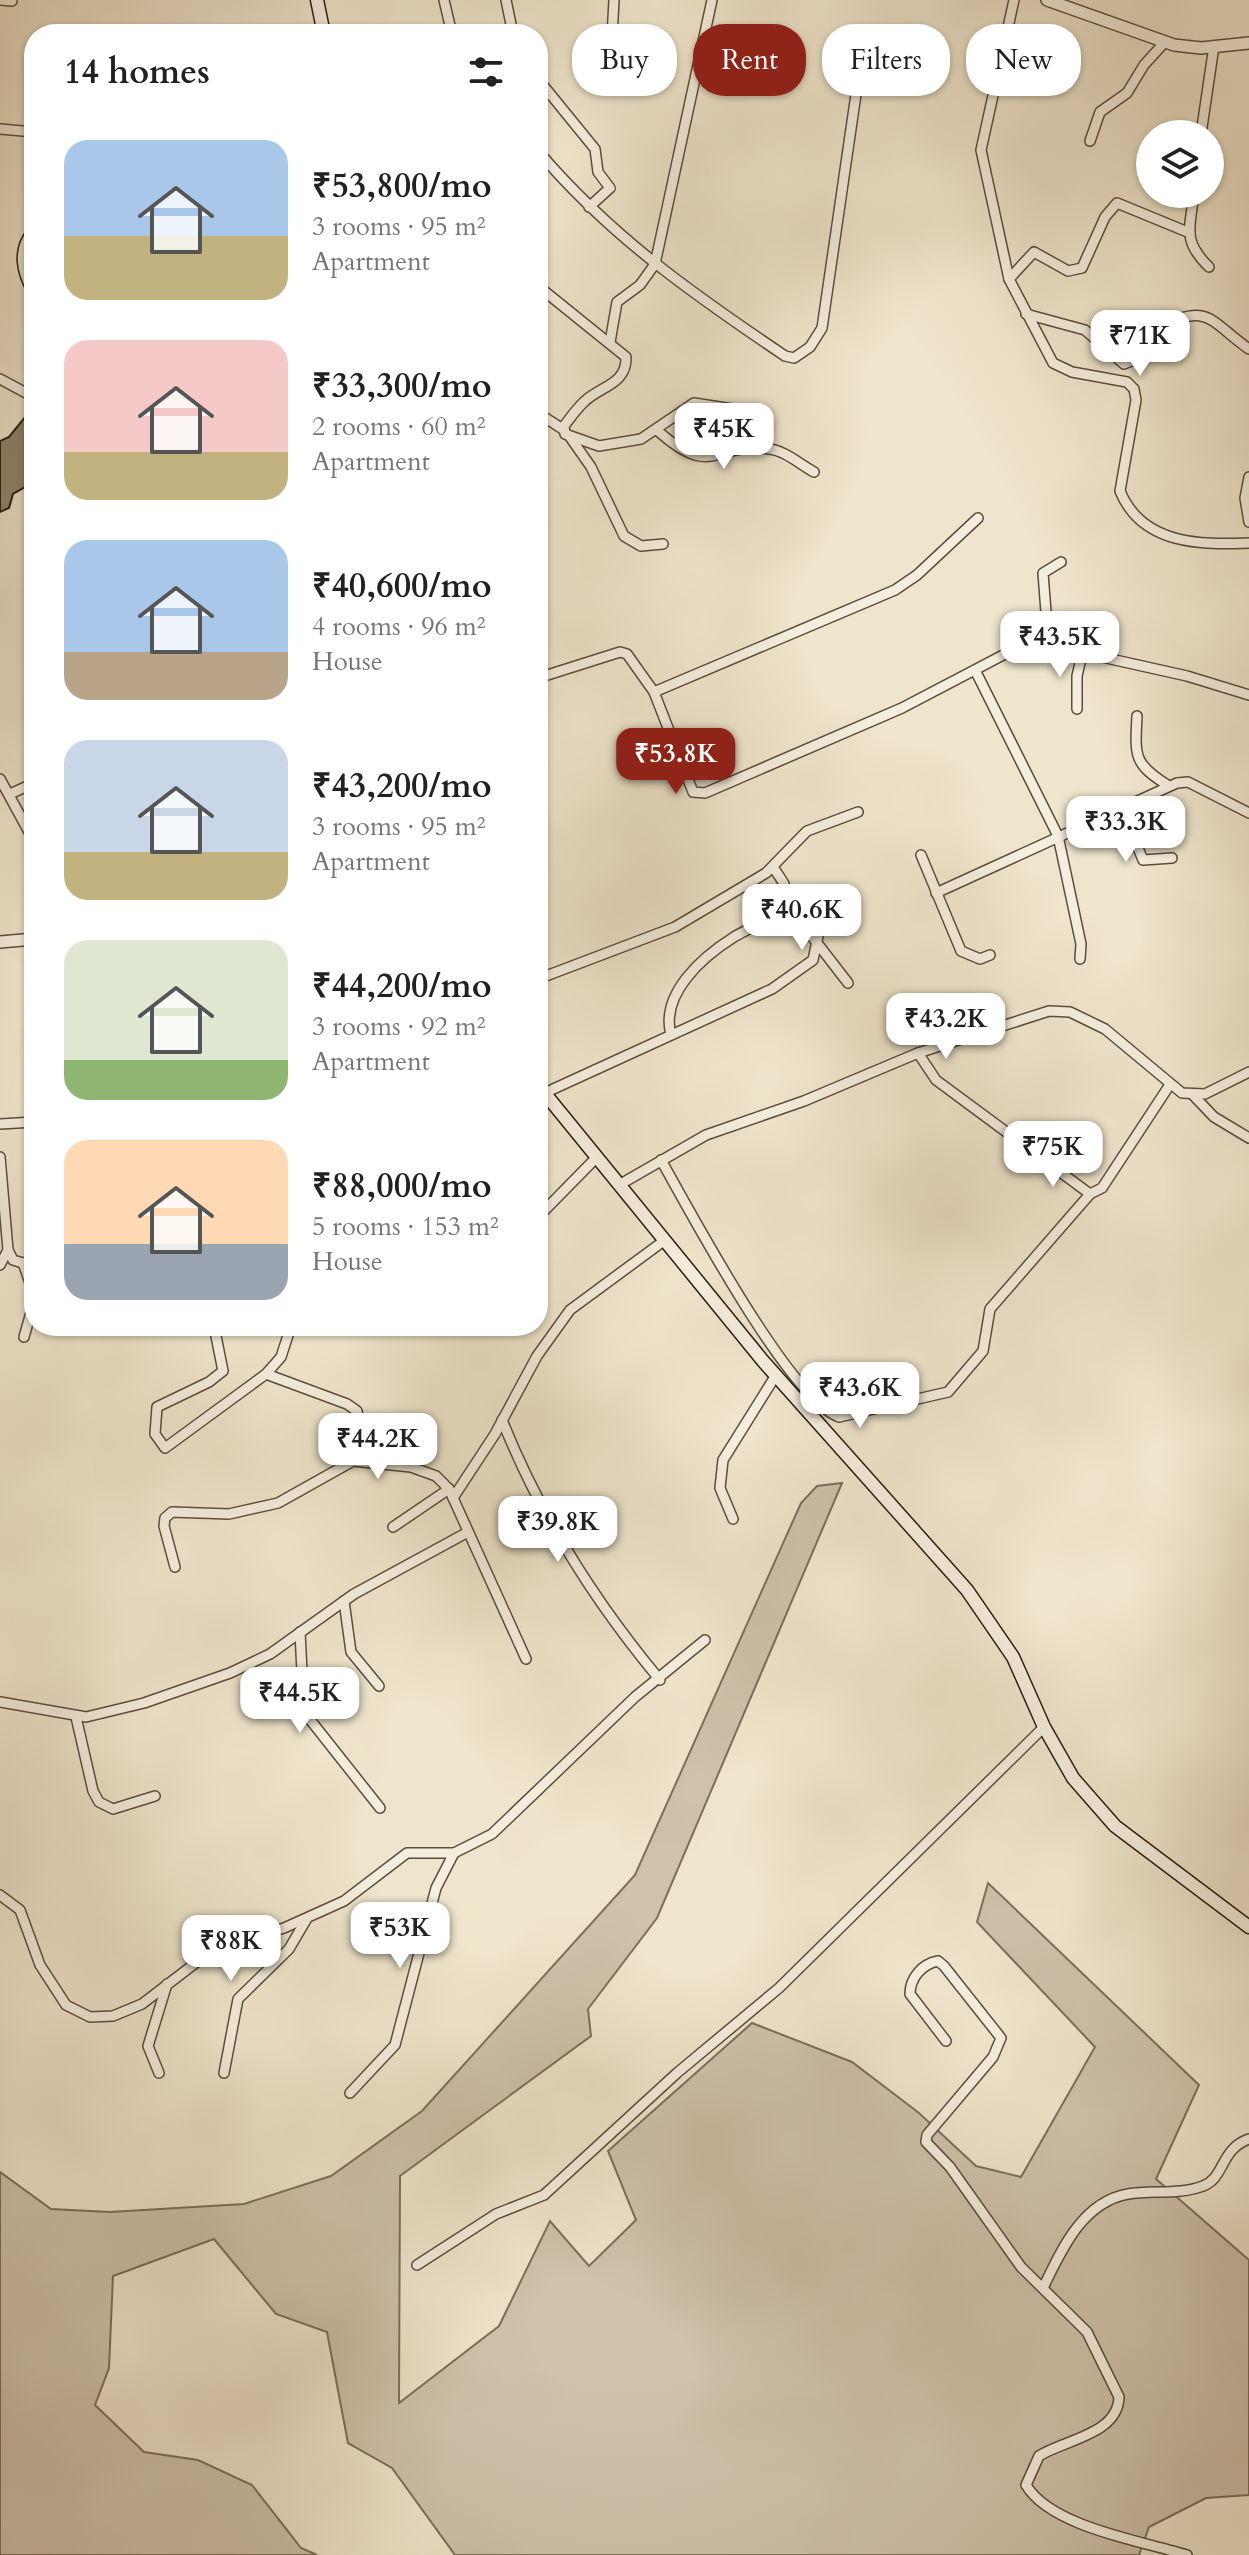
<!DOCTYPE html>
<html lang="en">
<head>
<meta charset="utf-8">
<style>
	body { margin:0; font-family:Cardo,serif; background:#f6f6f6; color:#202124; height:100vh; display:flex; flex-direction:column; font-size:30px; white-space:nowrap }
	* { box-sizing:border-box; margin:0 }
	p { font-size:26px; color:#757577 }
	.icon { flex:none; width:44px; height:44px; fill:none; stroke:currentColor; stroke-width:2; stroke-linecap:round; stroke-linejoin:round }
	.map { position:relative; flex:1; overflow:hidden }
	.panel { position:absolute; left:24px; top:24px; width:524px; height:1312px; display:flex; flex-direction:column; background:#fff; border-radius:32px; box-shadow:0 2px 6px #0004 }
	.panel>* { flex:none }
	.hud { position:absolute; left:572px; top:24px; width:556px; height:72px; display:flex; gap:16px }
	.fabs { position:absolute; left:1136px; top:120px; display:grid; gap:16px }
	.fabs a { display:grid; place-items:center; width:88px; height:88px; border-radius:50%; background:#fff; box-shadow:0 2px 6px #0004; font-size:40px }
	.price { position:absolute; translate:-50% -68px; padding:0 18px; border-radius:16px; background:#fff; color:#222; font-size:26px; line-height:52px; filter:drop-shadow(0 2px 4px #0008) }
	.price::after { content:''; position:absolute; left:50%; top:48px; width:24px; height:18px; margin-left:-12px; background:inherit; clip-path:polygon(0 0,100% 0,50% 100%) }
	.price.selected { background:#8f2418; color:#fff }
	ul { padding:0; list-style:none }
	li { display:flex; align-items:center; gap:24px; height:200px; padding:0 40px }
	li span { display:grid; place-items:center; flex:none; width:224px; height:160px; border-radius:24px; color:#555 }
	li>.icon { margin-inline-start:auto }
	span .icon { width:96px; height:96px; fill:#fffc; stroke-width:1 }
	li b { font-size:34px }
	h2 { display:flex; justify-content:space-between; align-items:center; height:96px; padding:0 40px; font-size:34px }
	.chip { padding:0 28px; border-radius:32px; background:#fff; box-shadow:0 2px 6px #0004; font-size:28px; line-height:72px }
	.chip.selected { background:#8f2418; color:#fff }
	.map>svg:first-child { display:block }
</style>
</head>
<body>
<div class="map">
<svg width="1249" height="2555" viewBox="0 0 1249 2555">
	<rect width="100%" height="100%" fill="#efe5cc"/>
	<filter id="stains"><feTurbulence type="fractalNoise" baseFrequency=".0025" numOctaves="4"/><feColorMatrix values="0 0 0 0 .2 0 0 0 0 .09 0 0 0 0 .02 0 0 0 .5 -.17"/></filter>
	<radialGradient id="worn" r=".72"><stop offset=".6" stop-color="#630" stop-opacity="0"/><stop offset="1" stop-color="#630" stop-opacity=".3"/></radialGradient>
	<path fill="#cec2ab" stroke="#7c6e5c" stroke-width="2" d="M 842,1483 L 657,1918 L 588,2009 L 591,2036 L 400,2176 L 399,2403 L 499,2326 L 550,2221 L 589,2266 L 636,2220 L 608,2151 L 752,2023 L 852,2062 L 919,2113 L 976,2166 L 1021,2177 L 1095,2047 L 977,1922 L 988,1883 L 1199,2085 L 1156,2179 L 1249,2260 L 1249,2495 L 1206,2498 L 1149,2527 L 1139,2555 L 455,2555 L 392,2468 L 348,2443 L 327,2332 L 276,2314 L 214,2239 L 113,2276 L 109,2368 L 95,2405 L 144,2452 L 198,2460 L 252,2485 L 301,2548 L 317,2555 L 0,2555 L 0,2172 L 51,2209 L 110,2212 L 244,2204 L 331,2176 L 422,2111 L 635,1875 L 801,1503 L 817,1486 Z"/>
	<path fill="#908470" stroke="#2a1a0c" stroke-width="2" d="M 34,406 L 34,482 L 13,494 L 9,508 L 0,512 L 0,441 L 9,437 Z"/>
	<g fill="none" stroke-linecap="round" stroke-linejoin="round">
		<g stroke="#5b4d3c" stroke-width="12">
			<g id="minor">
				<path d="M 0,0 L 12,1"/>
				<path d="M 444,0 L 452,34"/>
				<path d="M 506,0 L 513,34"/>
				<path d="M 614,0 L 612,37 L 629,70"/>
				<path d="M 1014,0 L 981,150 L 1009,279 L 1053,363 L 1072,372 L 1127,382 L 1134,389 L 1136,400 L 1120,491 C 1142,545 1201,545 1249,543"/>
				<path d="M 538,79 L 595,149 L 598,172 L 610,188 L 589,207"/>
				<path d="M 0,129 L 34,132"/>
				<path d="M 1201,134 L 1214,46"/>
				<path d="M 1090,141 L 1100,112 L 1127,93 L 1144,65 L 1164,43"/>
				<path d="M 538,151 C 610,236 693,294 785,356 L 794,358 L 810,347 L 822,328 L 861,60"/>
				<path d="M 1194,194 C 1190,227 1182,241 1209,267"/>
				<path d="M 1009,279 L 1034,252 L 1068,271 L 1082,268 L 1105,217 L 1117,203 L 1190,233"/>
				<path d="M 538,286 L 626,357 C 627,384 601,386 585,401 C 577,408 571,417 564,426 L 565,434 L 599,446 L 641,439 L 694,403 L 739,410"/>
				<path d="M 1026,314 L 1085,330 L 1124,364 L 1136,359 L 1155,329 C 1210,301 1209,321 1249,349"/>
				<path d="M 610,342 L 617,302 L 640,285 L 655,264 L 712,0"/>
				<path d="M 0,379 L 28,394 L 34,384"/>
				<path d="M 538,413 L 564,430"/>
				<path d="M 658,431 C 713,480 713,442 769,449 C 784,450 801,465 814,472"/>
				<path d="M 570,437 L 591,467 L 624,536 L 641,546 L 663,544"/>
				<path d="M 1249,477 L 1245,498 L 1249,522"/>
				<path d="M 978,518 L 917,575 L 895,590 L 654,692 L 693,792 L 705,793 L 902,708 L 1030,641 L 1046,612 L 1043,573 L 1061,562"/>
				<path d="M 1030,641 L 1187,676 L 1249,695"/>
				<path d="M 976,672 L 1058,836 L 1081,944 L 1080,959"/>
				<path d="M 538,678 L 620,652 L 627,654 L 654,692"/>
				<path d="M 1077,709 L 1077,676 L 1082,654"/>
				<path d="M 1137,716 C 1135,756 1133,764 1169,786"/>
				<path d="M 0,779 L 34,841"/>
				<path d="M 10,794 L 34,783"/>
				<path d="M 1121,807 L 1143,860 L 1172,858"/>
				<path d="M 921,855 L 961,951 L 980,959 L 990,955"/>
				<path d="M 936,893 L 1177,783 L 1188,782 L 1249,813"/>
				<path d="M 783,899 L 848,983"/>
				<path d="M 538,979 L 675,927 L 766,873 L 807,831 L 858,812"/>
				<path d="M 671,1035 C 660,994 702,957 734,937 C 752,926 780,918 786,894 C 788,886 777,874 773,867"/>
				<path d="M 918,1053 L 936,1080 L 1090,1194 L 1102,1188 L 1169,1086"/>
				<path d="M 1193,1095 L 1214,1117 L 1249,1138"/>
				<path d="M 538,1096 L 772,989 L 813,960 L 819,931 L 841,916 L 854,898"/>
				<path d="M 0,1124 L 34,1122"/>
				<path d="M 0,1157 L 8,1250 L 0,1265"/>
				<path d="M 661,1160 C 691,1213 789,1398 839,1417 L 948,1392 L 983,1351 L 990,1309 L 1090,1194"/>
				<path d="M 619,1185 L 706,1135 L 804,1101 L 918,1053 L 1049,1011 L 1070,1012 L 1105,1029 L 1182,1093 L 1205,1094 L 1249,1072"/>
				<path d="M 538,1217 L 596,1158"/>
				<path d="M 8,1250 L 13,1260 L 23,1263 L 34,1260"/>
				<path d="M 23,1263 L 34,1294"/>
				<path d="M 214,1326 L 223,1371 L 209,1382 L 157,1407 L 155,1434 L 165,1448 L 266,1374 L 281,1357 L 291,1326"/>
				<path d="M 24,1337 L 34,1302"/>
				<path d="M 266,1374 L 347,1404 L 357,1411 L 360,1427 L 348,1462"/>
				<path d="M 502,1420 C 540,1515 595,1602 660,1680"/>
				<path d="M 453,1498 L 495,1434 L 537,1356 L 570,1310 L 665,1240"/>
				<path d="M 733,1519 L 720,1488 L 723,1460 L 776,1375"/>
				<path d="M 393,1527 L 449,1489"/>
				<path d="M 175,1567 L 164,1526 L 165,1518 L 172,1512 L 229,1514 L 278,1503 L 353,1461 L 411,1467 L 436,1476 L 449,1489 L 526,1659"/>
				<path d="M 344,1601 L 351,1652 L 379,1686"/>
				<path d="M 300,1632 L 304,1712 L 380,1808"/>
				<path d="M 0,1702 L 86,1717 L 144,1703 L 230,1673 L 270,1654 L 354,1594 L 468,1532"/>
				<path d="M 76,1717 L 93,1791 L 99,1802 L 113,1809 L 155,1796"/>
				<path d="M 0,1895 L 20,1910 L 40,1965 L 66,2005 L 90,2017 L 113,2016 L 142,2004 L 206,1955 L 229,1944 L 284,1928 L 344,1901 L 407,1853 L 454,1853 L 492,1834 L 635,1697 L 705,1640"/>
				<path d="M 946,2041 L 910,1994 C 910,1978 922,1964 938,1961 L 944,1966 L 1001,2038 L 993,2057 L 927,2135 L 926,2142 L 950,2167 L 1021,2267 L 1087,2332 L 1119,2397 C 1118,2435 1063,2440 1039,2456 L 1026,2485 C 1051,2527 1142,2541 1187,2555"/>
				<path d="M 159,2073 L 148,2046 L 167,1984"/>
				<path d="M 224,2073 L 238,1999 L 289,1949 L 306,1920"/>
				<path d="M 350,2093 L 395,2045 L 436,1888 L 454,1853"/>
				<path d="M 417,2265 L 496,2214 L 544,2195 L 677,2073 L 779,1988 L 1044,1727"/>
				<path d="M 1043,2288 C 1061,2251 1082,2202 1128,2194 C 1151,2190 1180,2195 1203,2186 C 1225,2178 1220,2149 1249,2139"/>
			</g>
		</g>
		<g stroke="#5b4d3c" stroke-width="14">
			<g id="tertiary">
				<path d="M 1047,0 L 1174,45 L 1201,48 L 1249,43"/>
				<path d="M 0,942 L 34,939"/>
			</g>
		</g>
		<g stroke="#2a1a0c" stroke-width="15">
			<g id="secondary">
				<path d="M 317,0 L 324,34"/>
				<path d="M 34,232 C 18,250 23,272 34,291"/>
				<path d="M 538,1085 L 763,1361 L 967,1590 L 1013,1657 L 1044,1727 L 1073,1778 L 1115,1826 L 1249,1927"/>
			</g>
		</g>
		<use href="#minor" stroke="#f5eede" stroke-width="9"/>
		<use href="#tertiary" stroke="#f5eede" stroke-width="11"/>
		<use href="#secondary" stroke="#f5eede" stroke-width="12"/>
	</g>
	<rect width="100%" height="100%" filter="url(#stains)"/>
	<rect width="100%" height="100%" fill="url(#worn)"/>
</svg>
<div class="fabs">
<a><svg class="icon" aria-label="layers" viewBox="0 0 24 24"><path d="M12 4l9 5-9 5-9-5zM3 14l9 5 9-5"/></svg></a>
</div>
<b class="price" style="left:1140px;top:378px">₹71K</b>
<b class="price" style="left:724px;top:471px">₹45K</b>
<b class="price" style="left:1060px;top:679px">₹43.5K</b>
<b class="price selected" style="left:676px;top:796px">₹53.8K</b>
<b class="price" style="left:1126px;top:864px">₹33.3K</b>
<b class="price" style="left:802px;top:952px">₹40.6K</b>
<b class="price" style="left:946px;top:1061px">₹43.2K</b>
<b class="price" style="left:1053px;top:1189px">₹75K</b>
<b class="price" style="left:860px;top:1430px">₹43.6K</b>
<b class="price" style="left:378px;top:1481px">₹44.2K</b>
<b class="price" style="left:558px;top:1564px">₹39.8K</b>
<b class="price" style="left:300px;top:1735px">₹44.5K</b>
<b class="price" style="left:400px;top:1970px">₹53K</b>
<b class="price" style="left:231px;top:1983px">₹88K</b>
<div class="hud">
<a class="chip">Buy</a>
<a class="chip selected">Rent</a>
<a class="chip">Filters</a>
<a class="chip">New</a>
</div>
<section class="panel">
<h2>14 homes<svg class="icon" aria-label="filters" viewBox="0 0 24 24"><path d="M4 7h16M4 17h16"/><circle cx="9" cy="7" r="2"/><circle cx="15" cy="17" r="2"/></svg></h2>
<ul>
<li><span style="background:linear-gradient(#a9c7e8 60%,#c2b280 0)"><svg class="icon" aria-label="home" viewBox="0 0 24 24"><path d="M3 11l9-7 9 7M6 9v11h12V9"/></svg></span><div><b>₹53,800/mo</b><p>3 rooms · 95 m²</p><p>Apartment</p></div></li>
<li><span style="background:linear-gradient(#f6c9c9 70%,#c2b280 0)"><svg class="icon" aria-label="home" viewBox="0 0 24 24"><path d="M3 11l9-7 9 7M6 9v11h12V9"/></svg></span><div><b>₹33,300/mo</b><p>2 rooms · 60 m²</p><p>Apartment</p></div></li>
<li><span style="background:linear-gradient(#a9c7e8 70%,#b9a48a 0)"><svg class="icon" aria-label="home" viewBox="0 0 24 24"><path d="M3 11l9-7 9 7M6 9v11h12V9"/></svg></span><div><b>₹40,600/mo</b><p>4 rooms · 96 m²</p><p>House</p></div></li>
<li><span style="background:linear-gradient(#c9d6e8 70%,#c2b280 0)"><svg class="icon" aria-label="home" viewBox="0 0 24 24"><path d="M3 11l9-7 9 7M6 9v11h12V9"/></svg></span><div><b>₹43,200/mo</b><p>3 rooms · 95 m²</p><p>Apartment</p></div></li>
<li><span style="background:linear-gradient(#dfe7d0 75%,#8fb573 0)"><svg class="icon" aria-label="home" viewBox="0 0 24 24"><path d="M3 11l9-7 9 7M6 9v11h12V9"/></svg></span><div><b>₹44,200/mo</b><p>3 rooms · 92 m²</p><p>Apartment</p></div></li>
<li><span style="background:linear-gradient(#ffd9b3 65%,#9aa5b1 0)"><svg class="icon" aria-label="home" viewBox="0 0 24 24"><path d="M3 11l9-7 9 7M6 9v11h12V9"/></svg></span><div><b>₹88,000/mo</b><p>5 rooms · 153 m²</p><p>House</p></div></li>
</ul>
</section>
</div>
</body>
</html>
